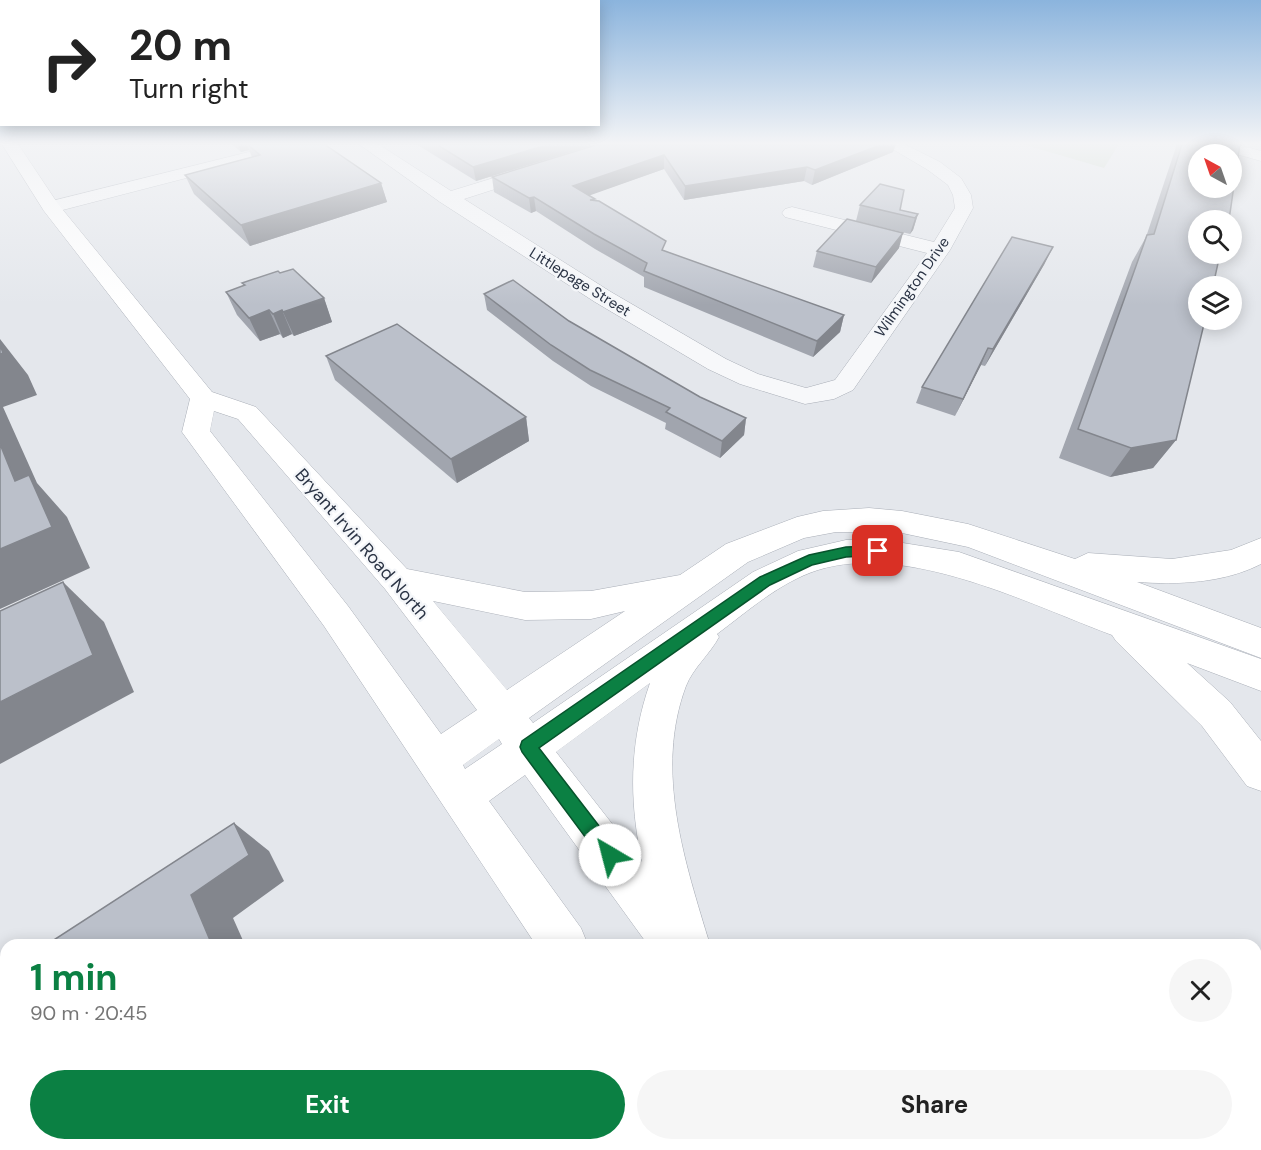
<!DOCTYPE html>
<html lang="en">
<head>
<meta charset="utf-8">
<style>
	:root { --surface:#fff; --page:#f6f6f6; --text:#222; --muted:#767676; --accent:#0b8043 }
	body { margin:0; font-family:"DM Sans",sans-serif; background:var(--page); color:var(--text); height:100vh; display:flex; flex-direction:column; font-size:22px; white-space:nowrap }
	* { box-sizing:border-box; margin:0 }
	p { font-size:20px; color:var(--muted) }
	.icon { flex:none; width:33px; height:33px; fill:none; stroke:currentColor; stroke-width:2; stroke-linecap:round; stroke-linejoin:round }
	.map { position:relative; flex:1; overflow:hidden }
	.side { position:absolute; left:0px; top:939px; width:1262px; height:212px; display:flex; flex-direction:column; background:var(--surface); border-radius:18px 18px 0 0; box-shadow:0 3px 15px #0003 }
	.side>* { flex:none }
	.top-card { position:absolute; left:0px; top:0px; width:600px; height:126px; box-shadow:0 3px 15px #0003; background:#fff; color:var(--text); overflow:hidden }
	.needle { width:39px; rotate:320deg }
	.tools { position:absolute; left:1188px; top:144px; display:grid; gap:12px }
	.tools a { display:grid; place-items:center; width:54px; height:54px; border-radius:50%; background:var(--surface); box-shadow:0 3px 15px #0003; font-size:30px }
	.pin { position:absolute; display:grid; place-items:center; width:51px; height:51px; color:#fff; margin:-26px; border-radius:12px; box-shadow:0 3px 9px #0006 }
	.me { position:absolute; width:66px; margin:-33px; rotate:323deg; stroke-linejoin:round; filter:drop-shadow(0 0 4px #0008) }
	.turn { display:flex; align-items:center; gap:21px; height:126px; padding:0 30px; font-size:27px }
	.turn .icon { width:78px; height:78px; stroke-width:2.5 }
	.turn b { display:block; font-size:42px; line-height:51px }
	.round { display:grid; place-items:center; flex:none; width:63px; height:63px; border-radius:32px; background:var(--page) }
	.head { display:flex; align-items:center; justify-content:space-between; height:102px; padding:0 30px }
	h1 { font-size:36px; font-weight:700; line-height:45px; color:var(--accent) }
	.cta { display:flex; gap:12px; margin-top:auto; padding:12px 30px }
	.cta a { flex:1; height:69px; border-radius:36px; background:var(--accent); color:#fff; font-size:24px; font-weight:700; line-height:69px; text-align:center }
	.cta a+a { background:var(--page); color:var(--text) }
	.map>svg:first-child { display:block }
	.green { fill:#c9d6c5 }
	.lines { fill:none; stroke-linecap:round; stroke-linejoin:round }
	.street-casing { stroke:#a9aeb7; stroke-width:1 }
	.secondary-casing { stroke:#a9aeb7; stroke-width:1 }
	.street { fill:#f7f8fa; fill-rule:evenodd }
	.secondary { fill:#fff; fill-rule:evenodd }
	.wall { fill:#a1a5ae }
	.shaded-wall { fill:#83868d }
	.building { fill:#bbc0ca; stroke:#83868d; stroke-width:1.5; fill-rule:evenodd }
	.route { fill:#0b8043; stroke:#07532c; stroke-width:1.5 }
	.labels { text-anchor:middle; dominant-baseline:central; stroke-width:4.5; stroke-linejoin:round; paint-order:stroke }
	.far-street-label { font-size:15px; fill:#2b3445; stroke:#f4f6f9 }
	.street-label { font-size:18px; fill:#2b3445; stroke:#f4f6f9 }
</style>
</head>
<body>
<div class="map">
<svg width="1261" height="1150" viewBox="0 0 1261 1150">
	<rect width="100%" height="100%" fill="#e4e7ec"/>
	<polygon class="green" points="1022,144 1119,144 1104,168"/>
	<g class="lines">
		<g class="street-casing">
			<g id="street">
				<polygon points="281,144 308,144 306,147 51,213 42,207 44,203"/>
				<polygon points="359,144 378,144 451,191 604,144 628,144 626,147 464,199 611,292 726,359 758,374 806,388 835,380 927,253 785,217 782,213 785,209 792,207 934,242 955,208 953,195 948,185 928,170 884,144 904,144 940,162 961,178 971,195 973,208 950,250 853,390 834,399 805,404 740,384 708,369 595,302 440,202"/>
			</g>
		</g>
		<g class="secondary-casing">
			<g id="secondary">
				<path d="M2,144H18L58,204L212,392L256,407L407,569L525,592L591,591L680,575L726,544L797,517L823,511L869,508L902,511L968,524L1075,559L1088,553L1172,559L1231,550L1261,538V564C1224,583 1178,585 1137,582L1261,628V658L968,547L902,533L836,532L804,538L748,562L529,718L533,723L753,572L798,551L846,540L878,539L959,552L1261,659V691L1187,663L1230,702L1261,741V791L1247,786L1202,726L1116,641L1112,635C1029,604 907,542 818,570C780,582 748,611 717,634L719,637C710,654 693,668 686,686C654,771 685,862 710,945H648L525,775L489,801L581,928L588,945H536L324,626L182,432L190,399L44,211ZM214,411L238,419L385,589L477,710L441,734L348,606L210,431ZM433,601L525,620L591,619L625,611L507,690ZM650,683C629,743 629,800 642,862L556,752ZM499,739L502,744L465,769L463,765Z"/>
				<polygon points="1209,144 1235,144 1261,151 1261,161 1211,147"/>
				<polygon points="675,1144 731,1144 734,1150 677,1150"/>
				<polygon points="798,1144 854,1144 857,1150 800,1150"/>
			</g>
		</g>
		<use href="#street" class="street"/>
		<use href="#secondary" class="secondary"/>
	</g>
	<g class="wall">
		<polygon points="232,144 324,144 381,183 387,202 250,246 194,194 185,175 252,157 249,150 241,152"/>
		<polygon points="416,144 597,144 476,181"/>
		<polygon points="599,144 896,144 893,152 812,185 804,181 684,200 664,169 589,195 665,251 844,315 840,332 813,357 644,287 644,277 595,249 536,211 531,213 494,192 492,177"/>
		<polygon points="1177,144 1240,144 1176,440 1153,468 1110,477 1059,458 1132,262 1146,237"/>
		<polygon points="860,205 900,210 918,214 913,230 910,234 856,221"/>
		<polygon points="899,248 871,283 813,267 817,251"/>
		<polygon points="1045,263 985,366 981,365 955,416 916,403 922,387"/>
		<polygon points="280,273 324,298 332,322 294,336 292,334 283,338 280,334 260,341 237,315 226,292 244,286 242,283"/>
		<polygon points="484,294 569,321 700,397 746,418 744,435 720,458 665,429 666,423 591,386 553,361 487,310"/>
		<polygon points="326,356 526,417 529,441 457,483 335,380"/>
	</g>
	<g class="shaded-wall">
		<polygon points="238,144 273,144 247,144 249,150 241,152"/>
		<polygon points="550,144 597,144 476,181 473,167"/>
		<polygon points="883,144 896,144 893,152 812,185 815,170"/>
		<polygon points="664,155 664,169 574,201 573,186"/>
		<polygon points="807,167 804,181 684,200 685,186"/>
		<polygon points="381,183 387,202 250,246 241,225"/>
		<polygon points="534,197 536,211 531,213 529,198"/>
		<polygon points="918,214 913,230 910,234 915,218"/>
		<polygon points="903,233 899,248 871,283 876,267"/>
		<polygon points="1053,247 1045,263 985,366 993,349"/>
		<polygon points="324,298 332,322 294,336 283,312"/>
		<polygon points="269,310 280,334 260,341 249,318"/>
		<polygon points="282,310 292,334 283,338 273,314"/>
		<polygon points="844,315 840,332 813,357 817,341"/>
		<polygon points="0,339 28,375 37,395 3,407 37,483 67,517 90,568 0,609 0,549 15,481 0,444"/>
		<polygon points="988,348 981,365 955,416 963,399"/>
		<polygon points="526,417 529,441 457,483 451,459"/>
		<polygon points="746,418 744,435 720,458 722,441"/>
		<polygon points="1176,440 1153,468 1110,477 1131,448"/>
		<polygon points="63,582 104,622 134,692 0,764 0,702"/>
		<polygon points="234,823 269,851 284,881 233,918 245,945 212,945 191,895"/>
		<polygon points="29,1144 95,1144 88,1150 21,1150"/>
		<polygon points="509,1144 519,1144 513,1150 503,1150"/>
	</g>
	<g class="building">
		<polygon points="247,144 324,144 381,183 241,225 185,175 260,155"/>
		<polygon points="436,144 550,144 473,167"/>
		<polygon points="599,144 883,144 815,170 807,167 685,186 664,155 573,186 595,199 590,200 599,201 666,241 662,250 844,315 817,341 644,271 647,263 594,234 534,197 529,198 492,177"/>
		<path d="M1182,144H1240L1230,213L1228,220H1198V254H1220L1213,286H1198V320H1205L1176,440L1131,448L1078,429L1147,235L1154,234ZM1198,154H1232V188H1198Z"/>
		<polygon points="880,184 904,190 900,210 918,214 915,218 860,205"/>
		<polygon points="847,219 903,233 876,267 817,251"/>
		<polygon points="1012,237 1053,247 993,349 988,348 963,399 922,387"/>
		<polygon points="293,269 324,298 283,312 282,310 273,314 269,310 249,318 226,292 245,285 242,283 278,271 280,273"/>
		<polygon points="513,280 569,321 700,397 746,418 722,441 666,412 670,408 590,370 551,345 484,294"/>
		<polygon points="397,324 526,417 451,459 326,356"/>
		<polygon points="0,345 3,353 0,354"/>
		<polygon points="0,444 15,481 29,475 52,527 0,549"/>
		<polygon points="63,582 93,655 0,702 0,611"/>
		<polygon points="234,823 249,855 191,895 212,945 46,945"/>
		<polygon points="6,971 6,1144 29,1144 21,1150 0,1150 0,975"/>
		<polygon points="277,1144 509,1144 503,1150 270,1150"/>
	</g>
	<linearGradient id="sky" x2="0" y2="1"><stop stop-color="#8bb4dd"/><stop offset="0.47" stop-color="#f3f4f6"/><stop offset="1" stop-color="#f3f4f6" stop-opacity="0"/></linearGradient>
	<rect width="1261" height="305" fill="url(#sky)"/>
	<polygon class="route" points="878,546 882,548 882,555 846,557 812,565 770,585 539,748 616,848 619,855 616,861 610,864 603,861 522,752 520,747 522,741 760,577 809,555 846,547"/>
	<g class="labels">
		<g class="far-street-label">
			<text transform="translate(580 282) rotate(32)">Littlepage Street</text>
			<text transform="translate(912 287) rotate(-55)">Wilmington Drive</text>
		</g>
		<g class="street-label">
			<text transform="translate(362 544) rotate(49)">Bryant Irvin Road North</text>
		</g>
	</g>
</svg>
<div class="tools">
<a><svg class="needle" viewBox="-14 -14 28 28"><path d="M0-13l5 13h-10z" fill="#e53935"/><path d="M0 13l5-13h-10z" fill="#767676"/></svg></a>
<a><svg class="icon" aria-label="search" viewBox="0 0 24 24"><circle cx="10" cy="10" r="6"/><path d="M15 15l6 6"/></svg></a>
<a><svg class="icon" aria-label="layers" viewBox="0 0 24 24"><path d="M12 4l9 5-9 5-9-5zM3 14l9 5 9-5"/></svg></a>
</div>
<div class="pin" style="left:878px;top:551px;background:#d93025"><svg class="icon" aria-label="arrive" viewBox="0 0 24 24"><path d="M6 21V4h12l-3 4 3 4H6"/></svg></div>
<svg class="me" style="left:610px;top:855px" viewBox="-20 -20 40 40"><circle r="19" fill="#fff"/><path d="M0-13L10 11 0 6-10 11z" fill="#0b8043"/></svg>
<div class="top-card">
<div class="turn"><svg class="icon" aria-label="right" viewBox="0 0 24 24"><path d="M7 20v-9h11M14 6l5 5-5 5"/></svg><div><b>20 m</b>Turn right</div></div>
</div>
<section class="side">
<div class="head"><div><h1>1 min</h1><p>90 m · 20:45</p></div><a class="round"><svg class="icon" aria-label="close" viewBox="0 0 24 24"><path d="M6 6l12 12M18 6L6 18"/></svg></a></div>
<div class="cta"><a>Exit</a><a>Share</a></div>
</section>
</div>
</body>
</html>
